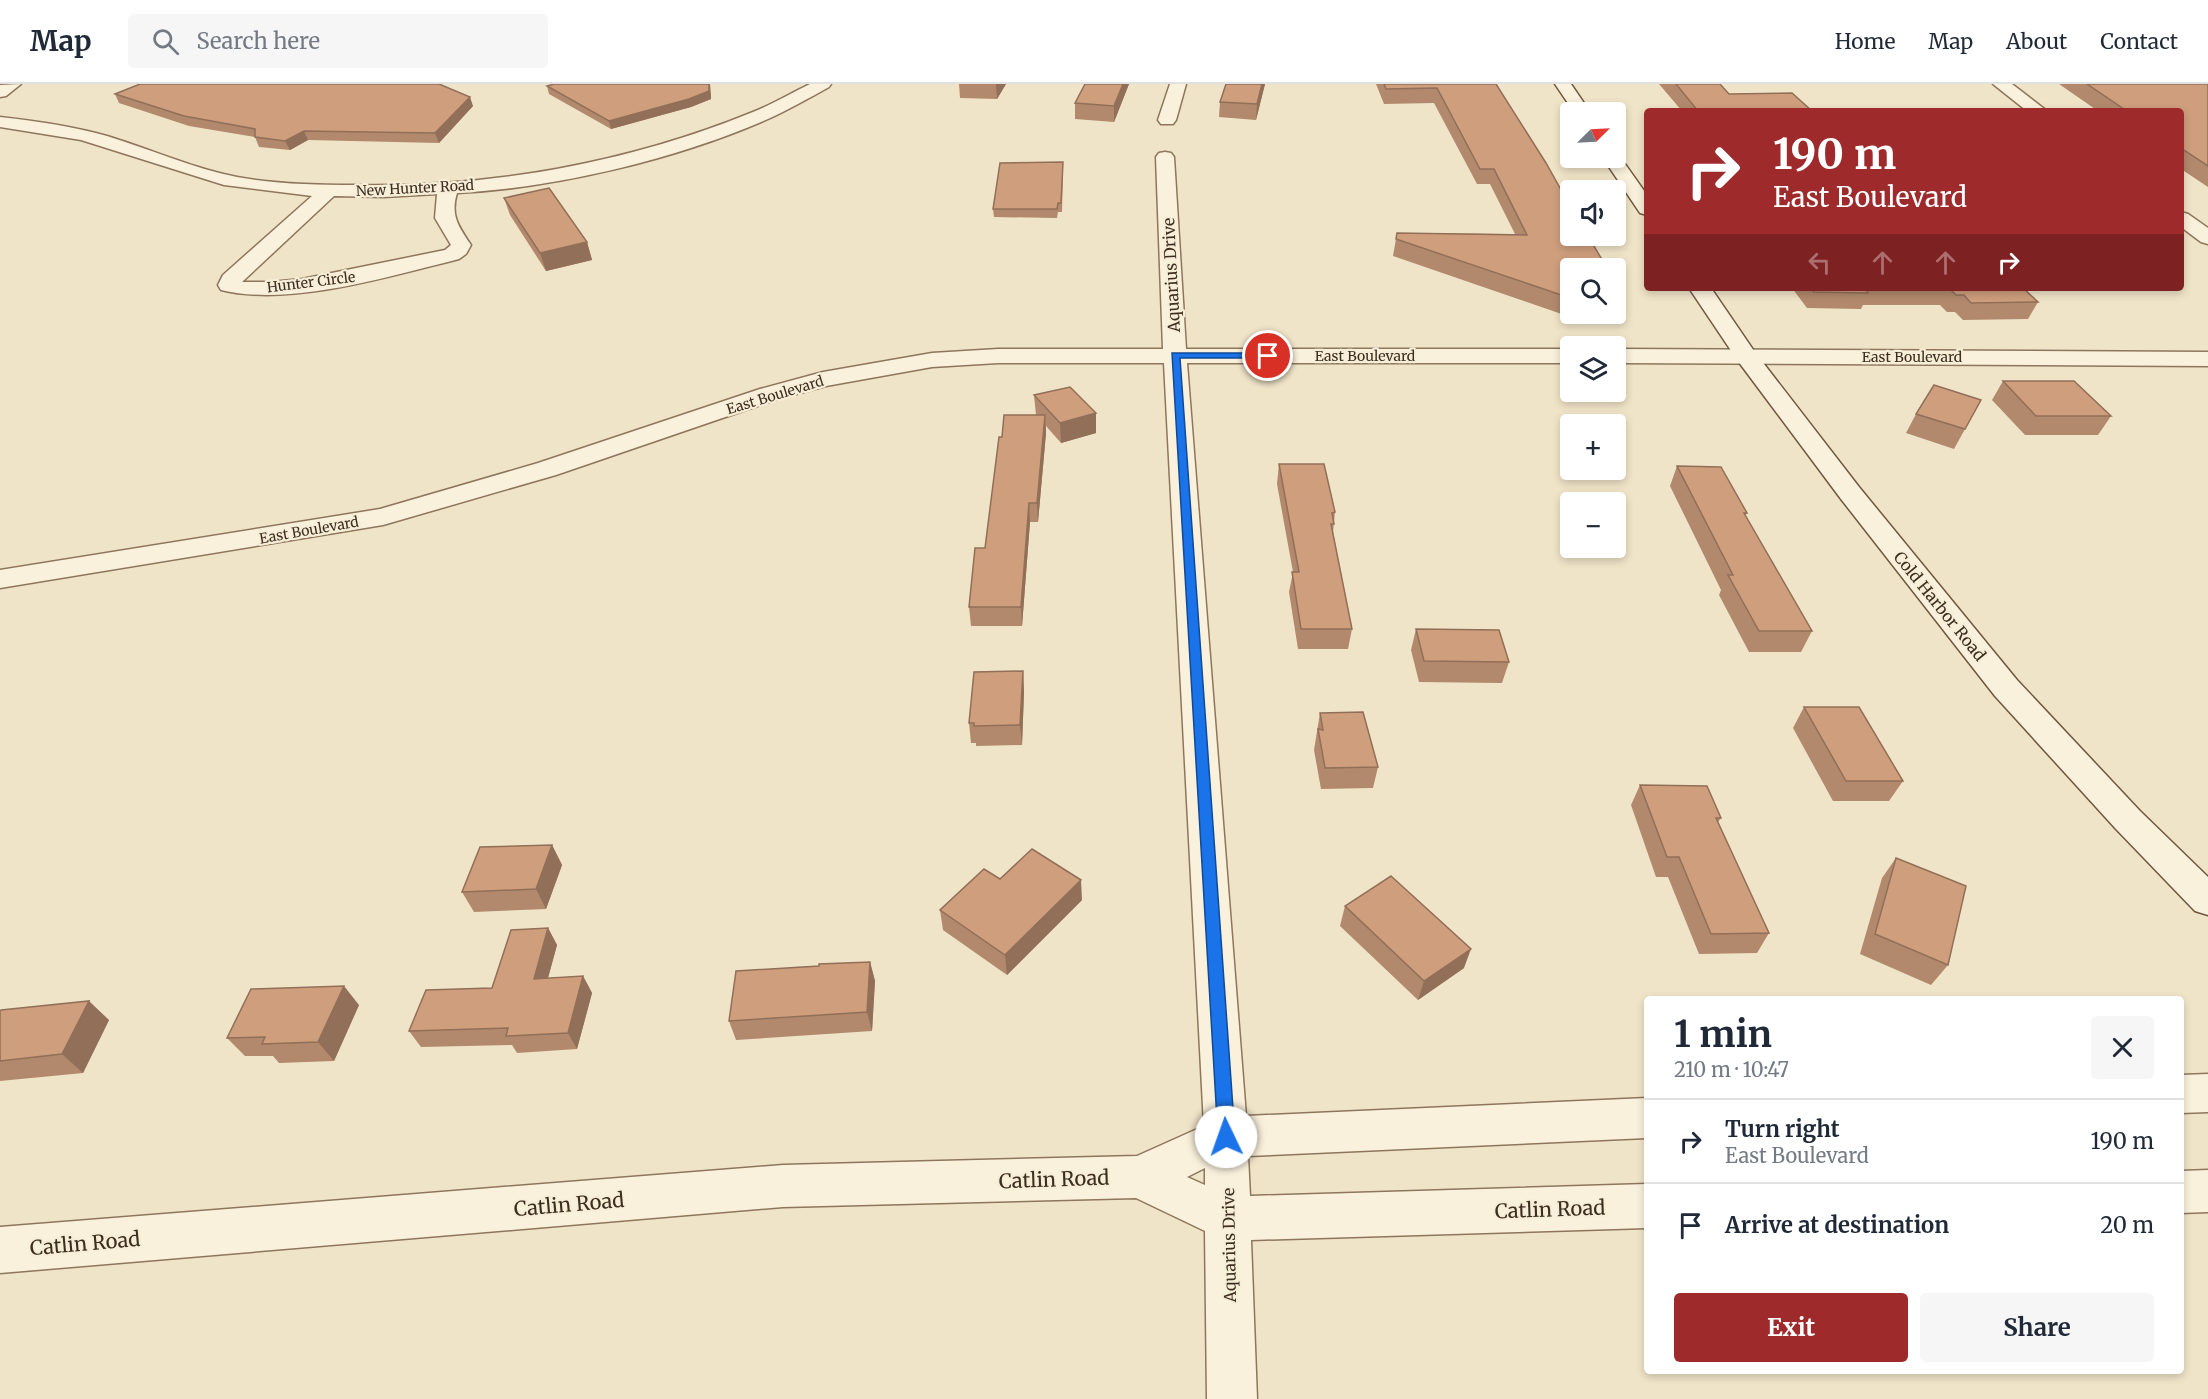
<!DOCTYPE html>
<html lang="en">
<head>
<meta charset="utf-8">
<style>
	:root { --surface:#fff; --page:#f6f6f7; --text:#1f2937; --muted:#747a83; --line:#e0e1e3; --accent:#9e2a2b }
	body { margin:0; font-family:Merriweather,serif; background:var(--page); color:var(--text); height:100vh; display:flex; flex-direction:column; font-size:22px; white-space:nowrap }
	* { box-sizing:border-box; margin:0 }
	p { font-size:20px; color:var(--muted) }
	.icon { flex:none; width:33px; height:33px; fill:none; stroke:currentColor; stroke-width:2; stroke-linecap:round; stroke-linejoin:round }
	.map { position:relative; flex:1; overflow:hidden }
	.side { position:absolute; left:1644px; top:912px; width:540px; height:378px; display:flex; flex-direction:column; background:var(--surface); border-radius:6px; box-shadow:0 3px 9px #0003 }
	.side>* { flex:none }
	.guide { position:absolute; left:1644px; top:24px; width:540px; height:183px; border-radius:6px; box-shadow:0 3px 9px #0003; background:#9e2a2b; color:#fff; overflow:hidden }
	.needle { width:39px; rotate:66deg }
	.fabs { position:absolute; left:1560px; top:18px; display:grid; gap:12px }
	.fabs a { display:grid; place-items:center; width:66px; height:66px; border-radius:6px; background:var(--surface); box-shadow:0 3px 9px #0003; font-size:30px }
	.pin { position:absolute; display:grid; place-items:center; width:51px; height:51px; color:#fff; margin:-26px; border:3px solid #fff; border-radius:50%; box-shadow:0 2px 6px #0007 }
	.me { position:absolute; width:66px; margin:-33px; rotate:357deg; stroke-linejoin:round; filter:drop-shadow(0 0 4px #0008) }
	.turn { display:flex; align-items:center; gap:21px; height:126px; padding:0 30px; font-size:27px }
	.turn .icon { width:78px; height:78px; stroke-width:2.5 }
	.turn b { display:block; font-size:42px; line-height:51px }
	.lanes { display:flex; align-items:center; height:57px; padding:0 30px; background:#0003; justify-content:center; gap:30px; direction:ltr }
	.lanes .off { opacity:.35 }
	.round { display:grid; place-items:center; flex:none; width:63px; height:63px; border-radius:6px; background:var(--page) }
	.summary { display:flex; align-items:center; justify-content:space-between; height:102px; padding:0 30px }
	h1 { font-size:36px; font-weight:700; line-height:45px }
	.button { display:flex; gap:12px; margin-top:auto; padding:12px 30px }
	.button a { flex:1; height:69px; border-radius:6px; background:var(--accent); color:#fff; font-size:24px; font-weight:700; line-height:69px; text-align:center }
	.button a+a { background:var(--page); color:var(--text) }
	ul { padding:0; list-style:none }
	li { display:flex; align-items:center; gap:18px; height:84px; padding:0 30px; border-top:2px solid var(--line) }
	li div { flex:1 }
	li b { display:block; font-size:22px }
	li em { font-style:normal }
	header { display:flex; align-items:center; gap:36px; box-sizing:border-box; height:84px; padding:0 30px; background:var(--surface); border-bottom:2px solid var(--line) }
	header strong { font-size:28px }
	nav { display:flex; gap:33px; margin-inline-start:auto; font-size:21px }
	.search { width:420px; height:54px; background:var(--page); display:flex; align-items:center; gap:15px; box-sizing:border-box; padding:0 21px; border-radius:6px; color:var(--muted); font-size:22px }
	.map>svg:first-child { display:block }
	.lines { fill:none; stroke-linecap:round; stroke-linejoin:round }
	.street-casing { stroke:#8d765c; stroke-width:3 }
	.secondary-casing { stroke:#6f573f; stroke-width:3 }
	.street { fill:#faf1dc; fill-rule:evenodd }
	.secondary { fill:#faf1dc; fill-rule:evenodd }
	.wall { fill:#b2896c }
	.shaded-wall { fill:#916f58 }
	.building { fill:#cf9f7d; stroke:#916f58; stroke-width:1.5 }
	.route { fill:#1a73e8; stroke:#114b97; stroke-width:1.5 }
	.labels { text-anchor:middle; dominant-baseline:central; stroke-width:4.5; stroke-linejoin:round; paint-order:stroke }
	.far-street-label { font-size:14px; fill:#3d2e20; stroke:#f7eed8 }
	.street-label { font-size:16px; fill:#3d2e20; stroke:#f7eed8 }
	.near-street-label { font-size:20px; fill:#3d2e20; stroke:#f7eed8 }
</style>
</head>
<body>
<header>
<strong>Map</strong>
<div class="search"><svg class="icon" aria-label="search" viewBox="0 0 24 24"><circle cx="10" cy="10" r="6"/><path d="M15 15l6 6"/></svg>Search here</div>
<nav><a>Home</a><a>Map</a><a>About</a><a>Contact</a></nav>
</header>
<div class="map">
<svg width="2208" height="1315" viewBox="0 0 2208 1315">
	<rect width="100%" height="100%" fill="#f0e4c8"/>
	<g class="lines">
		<g class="street-casing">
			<g id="street">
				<polygon points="21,0 6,12 0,13 0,1"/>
				<path d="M810,0H831L829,3C809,14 788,26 768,35C677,75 556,104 457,109C450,132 459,143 471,161L466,170L459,175C391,192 290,223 221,206L218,201L223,191L312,112L224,101L81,56L0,43V33C36,37 72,42 107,52C150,65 192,84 237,93C275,100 315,101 354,101C490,104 628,79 753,28C773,20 791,9 810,0ZM437,110L435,134L451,161L445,166L302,195L271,198H242L334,112L384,113Z"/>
				<polygon points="1170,0 1186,0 1176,36 1173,40 1161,40 1158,36"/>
				<polygon points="1993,0 2012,0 2047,27 2027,27"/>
				<path d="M1165,68L1171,69L1174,73L1186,265H1570V279H1187L1246,1032L1647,1014V1054L1248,1072L1250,1112L1647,1100V1144L1251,1156L1257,1315H1207L1205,1147L1136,1114L783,1123L0,1189V1143L783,1081L1137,1072L1204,1042L1164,279H998L932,283L826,302L778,315L556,391L383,441L0,504V486L380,425L538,379L760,305L823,288L932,269L998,265H1163L1156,73L1159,69ZM1205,1084V1101L1187,1093Z"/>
				<polygon points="2181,128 2188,130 2208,144 2208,160 2201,158 2181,143"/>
				<polygon points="1616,265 2208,268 2208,282 1616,279"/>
				<polygon points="2208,990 2208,1028 2181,1029 2181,991"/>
				<polygon points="2208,1086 2208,1128 2181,1129 2181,1087"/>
			</g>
		</g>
		<g class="secondary-casing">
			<g id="secondary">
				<polygon points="1555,0 1571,0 1590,28 1574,28"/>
				<polygon points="1616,69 1618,70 1647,111 1647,131 1640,129 1603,74 1616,74"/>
				<polygon points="1689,204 1711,204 1754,267 1859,403 2017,596 2140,727 2208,793 2208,831 2195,827 2116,745 1995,612 1841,415 1738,277"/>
			</g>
		</g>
		<use href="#street" class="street"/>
		<use href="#secondary" class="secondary"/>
	</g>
	<g class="wall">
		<polygon points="554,0 710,0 711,15 691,23 611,45 549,10 547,2"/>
		<polygon points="959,0 1006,0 997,15 960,14"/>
		<polygon points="1085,0 1129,0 1114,38 1075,35 1075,19"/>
		<polygon points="1265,0 1256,36 1219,33 1220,18"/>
		<polygon points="1376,0 1496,0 1570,184 1570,230 1583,230 1576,235 1393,172 1397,149 1515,150 1490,100 1477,100 1434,19 1384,20"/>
		<polygon points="1659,0 1720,0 1729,10 1812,27 1682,27"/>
		<polygon points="2059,0 2208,0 2208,103 2181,85 2181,27 2098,27"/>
		<polygon points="115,10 473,22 439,59 308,56 290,66 259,63 255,53 189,42 119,19"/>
		<polygon points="1063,86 1062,128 1058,128 1057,134 994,133 993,125"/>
		<polygon points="504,114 587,158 592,176 546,187 510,131"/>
		<polygon points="1792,204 2023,204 2038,218 2028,235 1963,236 1955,228 1947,228 1940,221 1863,221 1861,225 1807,224"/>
		<polygon points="2003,297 2111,332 2098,351 2025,351 1992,316"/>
		<polygon points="1034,311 1096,349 1061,359 1046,342 1046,349 1038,438 1030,438 1022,542 971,542 969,523 985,464 1002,353 1036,331"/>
		<polygon points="1981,316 1954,365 1906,349 1916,330"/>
		<polygon points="1279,380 1335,428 1333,448 1352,545 1348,565 1298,565 1289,508 1293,488 1277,400"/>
		<polygon points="1677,382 1747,429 1745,432 1812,547 1801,568 1749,568 1719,511 1721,506 1670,402"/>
		<polygon points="1416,545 1509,578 1502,599 1419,598 1411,566"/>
		<polygon points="1023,587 1024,608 1022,661 976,662 976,659 971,659 969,639"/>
		<polygon points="1804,623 1903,697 1889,717 1833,717 1793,644"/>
		<polygon points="1320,629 1378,683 1373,704 1321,705 1314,666"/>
		<polygon points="1640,701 1721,734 1718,738 1769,849 1757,869 1699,870 1668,793 1656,793 1631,721"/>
		<polygon points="552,761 562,781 546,825 474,828 462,808"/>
		<polygon points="1896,774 1948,881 1931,901 1860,870 1882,794"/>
		<polygon points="1000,795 1082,816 1007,891 943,846 940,826"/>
		<polygon points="1345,822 1464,884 1418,916 1340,842"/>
		<polygon points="548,844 557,861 548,894 583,892 592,909 577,965 517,969 512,961 421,963 409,947 492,904"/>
		<polygon points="870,878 875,897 872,947 736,956 729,937 819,882"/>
		<polygon points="359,921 334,977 279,979 273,972 245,972 227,954"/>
		<polygon points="0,927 109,936 83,989 0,997"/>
	</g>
	<g class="shaded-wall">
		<polygon points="710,0 711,15 691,23 611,45 609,37"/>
		<polygon points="996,0 1006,0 997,15"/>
		<polygon points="1123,0 1129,0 1114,38 1114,22"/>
		<polygon points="1262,0 1265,0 1256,36 1257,20"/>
		<polygon points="470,13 473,22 439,59 435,49"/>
		<polygon points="304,47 308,56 290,66 285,57"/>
		<polygon points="587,158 592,176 546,187 540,169"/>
		<polygon points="1577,230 1583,230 1576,235"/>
		<polygon points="1096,329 1096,349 1061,359 1060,339"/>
		<polygon points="1045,331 1046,349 1038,438 1037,419"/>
		<polygon points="1029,419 1030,438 1022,542 1021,523"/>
		<polygon points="1023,587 1024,608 1022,661 1020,641"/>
		<polygon points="552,761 562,781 546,825 536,805"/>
		<polygon points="1081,796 1082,816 1007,891 1005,871"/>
		<polygon points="548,844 557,861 543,912 534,895"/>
		<polygon points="1471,865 1464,884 1418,916 1424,897"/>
		<polygon points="870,878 875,897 872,947 867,928"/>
		<polygon points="583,892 592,909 577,965 568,949"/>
		<polygon points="344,902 359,921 334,977 318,958"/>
		<polygon points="89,917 109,936 83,989 62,970"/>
	</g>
	<g class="building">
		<polygon points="140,0 439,0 470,13 435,49 304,47 285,57 255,53 255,45 184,32 115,10"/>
		<polygon points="554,0 709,0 709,7 689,15 609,37 547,2"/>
		<polygon points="1085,0 1123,0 1114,22 1075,19"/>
		<polygon points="1226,0 1262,0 1257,20 1220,18"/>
		<polygon points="1384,0 1496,0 1546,79 1570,122 1570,152 1588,152 1607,184 1570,184 1570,214 1396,155 1397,149 1527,151 1494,85 1480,85 1437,4 1386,5"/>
		<polygon points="1676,0 1720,0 1729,10 1792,9 1812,27 1698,27"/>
		<polygon points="2087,0 2208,0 2208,82 2181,64 2181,27 2127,27"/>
		<polygon points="1063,78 1061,119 1058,119 1057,125 993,125 1000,79"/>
		<polygon points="549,104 587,158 540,169 504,114"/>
		<polygon points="1811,204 1932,204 1865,204 1868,209 1814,208"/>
		<polygon points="1949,204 2023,204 2038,218 1971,219 1964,211 1956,211"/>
		<polygon points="2003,297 2074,297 2111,332 2036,332"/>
		<polygon points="1934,301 1981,316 1965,345 1916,330"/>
		<polygon points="1070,303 1096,329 1060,339 1034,311"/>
		<polygon points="1004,331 1045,331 1037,419 1029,419 1021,523 969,523 975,464 985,464 999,353 1002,353"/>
		<polygon points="1279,380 1324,380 1335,428 1332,429 1334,440 1331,440 1352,545 1301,545 1292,488 1299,488"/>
		<polygon points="1677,382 1721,383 1747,429 1744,429 1812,547 1759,547 1728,491 1733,491"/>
		<polygon points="1416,545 1499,546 1509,578 1424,577"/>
		<polygon points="1023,587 1020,641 974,642 974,639 969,639 974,588"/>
		<polygon points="1804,623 1859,623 1903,697 1846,697"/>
		<polygon points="1363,628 1378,683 1325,684 1318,645 1323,646 1320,629"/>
		<polygon points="1640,701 1707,702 1721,734 1716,734 1769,849 1711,850 1679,773 1667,773"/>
		<polygon points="552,761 536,805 462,808 480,763"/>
		<polygon points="1032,765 1081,796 1005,871 940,826 984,785 1000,795"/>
		<polygon points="1896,774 1966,802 1948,881 1875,850"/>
		<polygon points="1391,792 1471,865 1424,897 1345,822"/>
		<polygon points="548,844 534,895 583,892 568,949 506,952 508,944 409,947 426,906 492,904 511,846"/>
		<polygon points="870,878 867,928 729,937 736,887 819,882 819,880"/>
		<polygon points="344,902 318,958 262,960 265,953 227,954 251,905"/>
		<polygon points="89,917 62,970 0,977 0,927 1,926"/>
	</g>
	<polygon class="route" points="1172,269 1268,269 1273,272 1268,274 1180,274 1235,1053 1233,1059 1226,1061 1220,1059 1218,1053"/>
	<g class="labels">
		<g class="far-street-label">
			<text transform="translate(415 104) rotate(-3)">New Hunter Road</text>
			<text transform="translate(311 198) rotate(-7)">Hunter Circle</text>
			<text x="1365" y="272">East Boulevard</text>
			<text x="1912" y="273">East Boulevard</text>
			<text transform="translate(775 311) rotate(-17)">East Boulevard</text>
			<text transform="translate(309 446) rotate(-10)">East Boulevard</text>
		</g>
		<g class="street-label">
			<text transform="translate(1171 191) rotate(-93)">Aquarius Drive</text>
			<text transform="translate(1940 522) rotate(51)">Cold Harbor Road</text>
			<text transform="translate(1229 1161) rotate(-91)">Aquarius Drive</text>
		</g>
		<g class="near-street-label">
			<text transform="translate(1054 1095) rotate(-2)">Catlin Road</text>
			<text transform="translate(569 1120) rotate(-5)">Catlin Road</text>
			<text transform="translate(1550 1125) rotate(-2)">Catlin Road</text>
			<text transform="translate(85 1159) rotate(-5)">Catlin Road</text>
		</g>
	</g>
</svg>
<div class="fabs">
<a><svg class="needle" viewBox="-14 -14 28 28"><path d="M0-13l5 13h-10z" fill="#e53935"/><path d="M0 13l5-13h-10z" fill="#747a83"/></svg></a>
<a><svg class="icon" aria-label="sound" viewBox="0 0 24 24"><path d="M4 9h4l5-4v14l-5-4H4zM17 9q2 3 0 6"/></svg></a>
<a><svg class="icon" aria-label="search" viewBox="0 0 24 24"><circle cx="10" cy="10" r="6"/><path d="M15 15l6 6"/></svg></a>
<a><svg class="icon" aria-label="layers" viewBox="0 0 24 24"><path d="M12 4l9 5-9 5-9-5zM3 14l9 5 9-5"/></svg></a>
<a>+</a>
<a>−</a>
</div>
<div class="pin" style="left:1268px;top:272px;background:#d93025"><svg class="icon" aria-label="arrive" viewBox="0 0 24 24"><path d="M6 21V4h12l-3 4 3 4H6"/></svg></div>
<svg class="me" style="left:1226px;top:1053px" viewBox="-20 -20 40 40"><circle r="19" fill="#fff"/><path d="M0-13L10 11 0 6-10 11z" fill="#1a73e8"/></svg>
<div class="guide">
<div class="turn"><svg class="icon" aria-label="right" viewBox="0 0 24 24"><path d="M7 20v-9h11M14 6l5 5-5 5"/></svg><div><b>190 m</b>East Boulevard</div></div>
<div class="lanes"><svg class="icon off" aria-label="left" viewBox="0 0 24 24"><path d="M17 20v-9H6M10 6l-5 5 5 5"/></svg><svg class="icon off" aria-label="ahead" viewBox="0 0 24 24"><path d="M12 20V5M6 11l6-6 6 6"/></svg><svg class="icon off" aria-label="ahead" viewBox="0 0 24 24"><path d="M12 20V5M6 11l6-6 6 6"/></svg><svg class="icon" aria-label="right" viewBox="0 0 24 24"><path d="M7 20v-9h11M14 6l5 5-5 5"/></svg></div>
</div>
<section class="side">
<div class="summary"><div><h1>1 min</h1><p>210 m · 10:47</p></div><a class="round"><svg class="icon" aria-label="close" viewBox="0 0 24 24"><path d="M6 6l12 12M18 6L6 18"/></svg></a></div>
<ul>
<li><svg class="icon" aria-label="right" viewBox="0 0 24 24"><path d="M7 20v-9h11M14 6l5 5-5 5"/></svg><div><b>Turn right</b><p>East Boulevard</p></div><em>190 m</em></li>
<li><svg class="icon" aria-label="arrive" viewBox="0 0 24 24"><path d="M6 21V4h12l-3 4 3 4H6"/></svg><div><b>Arrive at destination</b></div><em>20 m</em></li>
</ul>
<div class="button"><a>Exit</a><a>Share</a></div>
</section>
</div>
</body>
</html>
